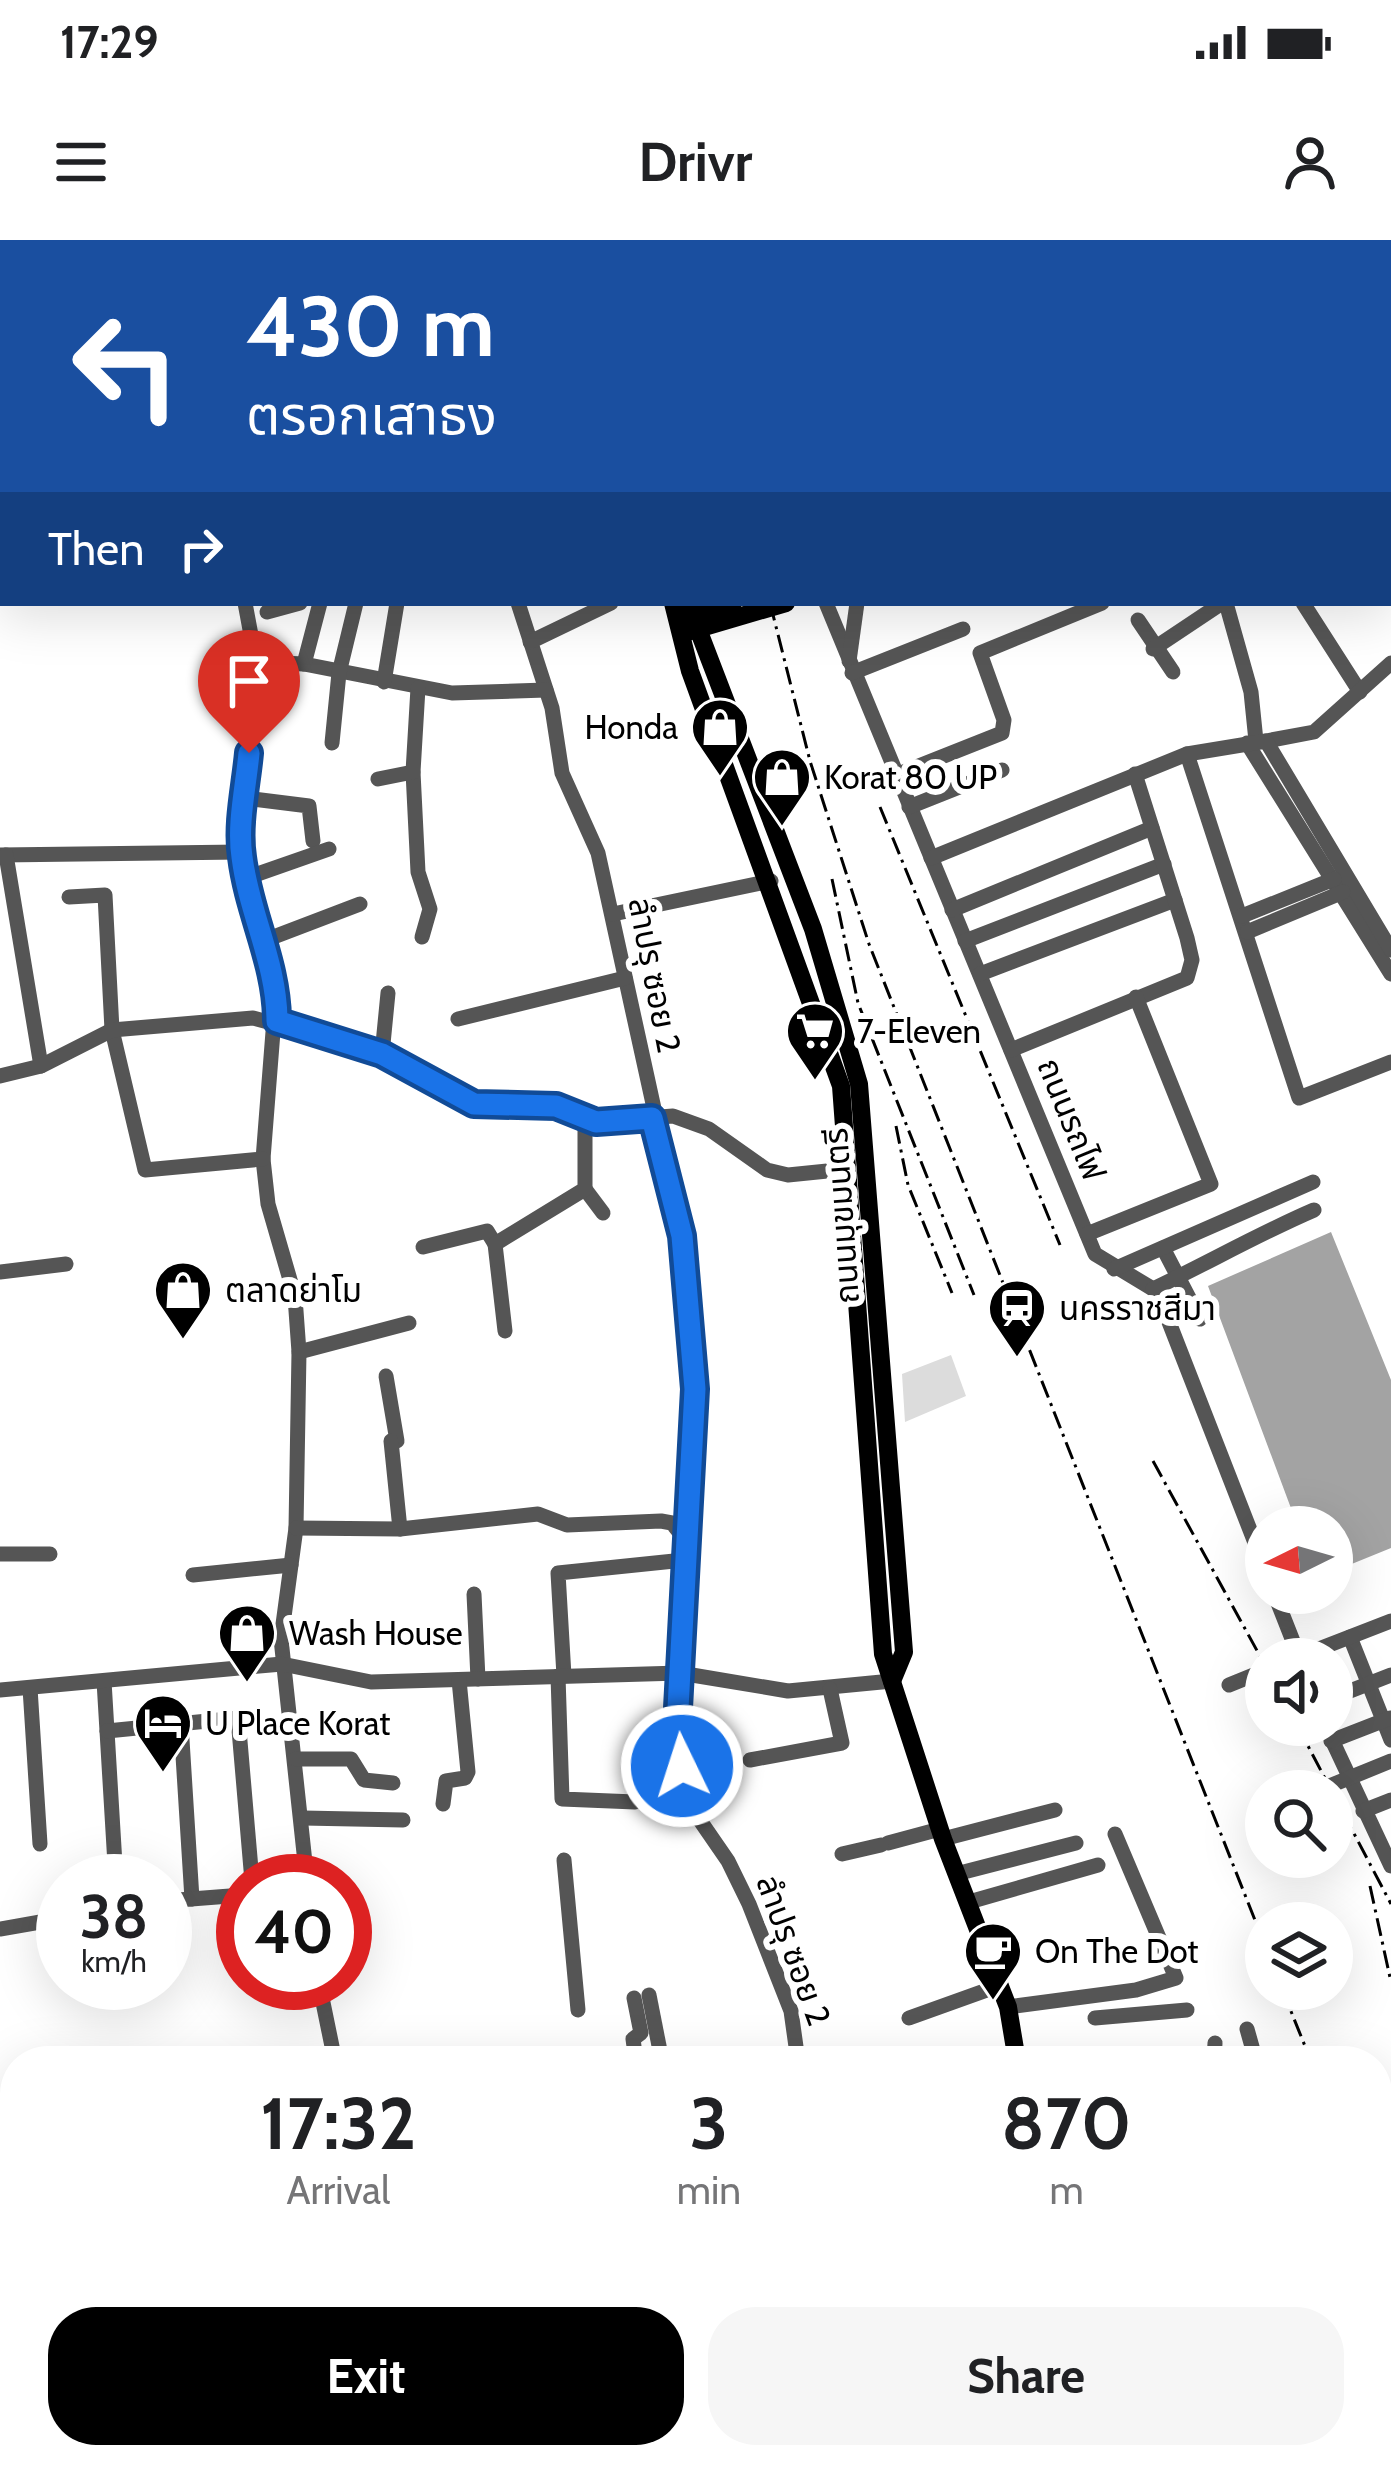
<!DOCTYPE html>
<html lang="en">
<head>
<meta charset="utf-8">
<style>
	:root { --surface:#fff; --page:#f6f6f6; --text:#202124; --muted:#757577; --accent:#000 }
	body { margin:0; font-family:Cabin,"Noto Sans Thai",sans-serif; background:var(--page); color:var(--text); height:100vh; display:flex; flex-direction:column; font-size:45px; white-space:nowrap }
	* { box-sizing:border-box; margin:0 }
	p { font-size:39px; color:var(--muted) }
	.icon { flex:none; width:66px; height:66px; fill:none; stroke:currentColor; stroke-width:2; stroke-linecap:round; stroke-linejoin:round }
	.map { position:relative; flex:1; overflow:hidden }
	.sheet { position:absolute; left:0px; top:1806px; width:1392px; height:423px; display:flex; flex-direction:column; background:var(--surface); border-radius:48px 48px 0 0; box-shadow:0 12px 48px #0002 }
	.sheet>* { flex:none }
	.guide { position:absolute; left:0px; top:0px; width:1392px; height:366px; box-shadow:0 12px 48px #0002; background:#1a4fa0; color:#fff; overflow:hidden }
	.needle { width:78px; rotate:265deg }
	.fabs { position:absolute; left:1245px; top:1266px; display:grid; gap:24px }
	.fabs a { display:grid; place-items:center; width:108px; height:108px; border-radius:50%; background:var(--surface); box-shadow:0 12px 48px #0002; font-size:60px }
	.speed { position:absolute; left:36px; top:1614px; display:flex; gap:24px; font-size:60px; font-weight:700; text-align:center }
	.speed>* { display:grid; place-content:center; width:156px; height:156px; border-radius:50%; background:var(--surface); box-shadow:0 12px 48px #0002; line-height:1 }
	.speed small { font-size:30px; font-weight:400 }
	.speed .limit { border:18px solid #d22; background:#fff; color:#111 }
	.pin { position:absolute; display:grid; place-items:center; width:102px; height:102px; color:#fff; margin:-123px -51px; border-radius:50% 50% 50% 0; rotate:-45deg; box-shadow:0 0 12px #0007 }
	.pin .icon { rotate:45deg }
	.me { position:absolute; width:132px; margin:-66px; rotate:356deg; stroke-linejoin:round; filter:drop-shadow(0 0 9px #0008) }
	.turn { display:flex; align-items:center; gap:42px; height:252px; padding:0 48px; font-size:54px }
	.turn .icon { width:156px; height:156px; stroke-width:2.5 }
	.turn b { display:block; font-size:84px; line-height:102px }
	.then { display:flex; align-items:center; height:114px; padding:0 48px; background:#0003; gap:24px; font-size:45px }
	.eta { display:flex; justify-content:space-evenly; align-items:center; height:204px; text-align:center }
	.eta b { font-size:72px; font-weight:700; line-height:84px }
	.cta { display:flex; gap:24px; margin-top:auto; padding:24px 48px }
	.cta a { flex:1; height:138px; border-radius:48px; background:var(--accent); color:#fff; font-size:48px; font-weight:700; line-height:138px; text-align:center }
	.cta a+a { background:var(--page); color:var(--text) }
	.status { display:flex; justify-content:space-between; align-items:center; height:84px; padding:0 60px; background:var(--surface); direction:ltr }
	.status svg { height:33px; fill:currentColor }
	header { display:flex; justify-content:space-between; align-items:center; height:156px; padding:0 48px; background:var(--surface); font-size:54px; font-weight:700 }
	.map>svg:first-child { display:block }
	.green { fill:#dcdcdc }
	.water { fill:#a3a3a3 }
	.lines { fill:none; stroke-linecap:round; stroke-linejoin:round }
	.minor { stroke:#555; stroke-width:15 }
	.major { stroke:#000; stroke-width:18 }
	.rail { stroke:#000; stroke-width:3; stroke-dasharray:18 6 3 6; stroke-linecap:butt }
	.route-casing { stroke:#114b97; stroke-width:30 }
	.route { stroke:#1a73e8; stroke-width:21 }
	.labels { text-anchor:middle; dominant-baseline:central; stroke-width:12; stroke-linejoin:round; paint-order:stroke }
	.poi-label { font-size:33px; fill:#000; stroke:#fff; text-anchor:start }
	.street-label { font-size:33px; fill:#000; stroke:#fff }
</style>
</head>
<body>
<div class="status"><b>17:29</b><svg viewBox="0 0 49 12"><path d="M0 12V9h3v3zM5 12V6h3v6zM10 12V3h3v9zM15 12V0h3v12zM26 1h20v11H26zM47 4h2v5h-2z"/></svg></div>
<header><svg class="icon" aria-label="menu" viewBox="0 0 24 24"><path d="M4 6h16M4 12h16M4 18h16"/></svg>Drivr<svg class="icon" aria-label="person" viewBox="0 0 24 24"><circle cx="12" cy="8" r="4"/><path d="M4 21q1-7 8-7t8 7"/></svg></header>
<div class="map">
<svg width="1391" height="2228" viewBox="0 0 1391 2228">
	<rect width="100%" height="100%" fill="#fff"/>
	<g class="green">
		<polygon points="951,1115 966,1156 905,1182 902,1134"/>
		<polygon points="1377,2160 1391,2192 1391,2228 1059,2228 1054,2214 1377,2214"/>
	</g>
	<g class="water">
		<polygon points="1331,992 1391,1140 1391,1308 1332,1332 1332,1287 1298,1287 1208,1046"/>
		<polygon points="1088,2214 1129,2214 1132,2226 1090,2228"/>
		<polygon points="1286,2214 1375,2214 1379,2228 1291,2228"/>
	</g>
	<g class="lines">
		<g class="minor">
			<polyline points="1221,0 1223,3"/>
			<polyline points="229,3 230,0"/>
			<polyline points="826,3 827,0"/>
			<polyline points="1389,245 1391,244"/>
			<polyline points="0,339 3,339"/>
			<polyline points="245,363 256,422 241,612 277,741 263,919 268,964 295,1057 299,1112 296,1288 281,1399 307,1641"/>
			<polyline points="518,363 552,468 562,533 598,613 682,996 695,1149 677,1488 688,1563 728,1621 749,1664 791,1771 798,1821"/>
			<polyline points="826,363 1095,1014 1153,1049 1160,1059 1266,1331"/>
			<polyline points="1226,363 1251,452 1256,501"/>
			<polyline points="1303,363 1360,452"/>
			<polyline points="267,372 300,363"/>
			<polyline points="1138,380 1173,432"/>
			<polyline points="530,402 611,363"/>
			<polyline points="1153,409 1222,363"/>
			<polyline points="849,421 857,363"/>
			<polyline points="256,422 304,424 452,453 546,450"/>
			<polyline points="304,424 320,363"/>
			<polyline points="852,433 963,389"/>
			<polyline points="384,442 397,363"/>
			<polyline points="1266,501 1314,492 1391,423"/>
			<polyline points="332,503 339,433 356,363"/>
			<polyline points="1247,503 1391,734"/>
			<polyline points="1187,514 1299,858 1391,822"/>
			<polyline points="413,532 418,632 430,669 422,697"/>
			<polyline points="896,535 1002,493 1004,480 980,413 1102,363"/>
			<polyline points="378,539 413,532 418,448"/>
			<polyline points="245,558 309,566 313,601"/>
			<polyline points="909,567 1002,530"/>
			<polyline points="0,615 241,612"/>
			<polyline points="6,615 41,826"/>
			<polyline points="931,618 1187,514 1266,501 1391,710"/>
			<polyline points="246,638 329,609"/>
			<polyline points="69,657 105,655 112,790 145,930 263,919"/>
			<polyline points="952,670 1152,588"/>
			<polyline points="613,674 771,641"/>
			<polyline points="1242,676 1334,639"/>
			<polyline points="1247,692 1343,652"/>
			<polyline points="263,701 360,664"/>
			<polyline points="965,701 1164,624"/>
			<polyline points="980,734 1175,660"/>
			<polyline points="458,779 625,738"/>
			<polyline points="1011,810 1187,738 1192,720 1187,698 1135,534"/>
			<polyline points="382,814 388,753"/>
			<polyline points="0,836 41,826 112,790 253,778 372,810 474,864 556,866 596,882 673,876 709,889 767,930 788,935 847,929"/>
			<polyline points="585,949 603,973"/>
			<polyline points="1087,994 1211,944 1136,757"/>
			<polyline points="423,1007 487,991 495,1004"/>
			<polyline points="1163,1008 1200,1079"/>
			<polyline points="1114,1029 1313,942"/>
			<polyline points="0,1032 66,1024"/>
			<path d="M1153,1049C1208,1023 1258,994 1314,970"/>
			<polyline points="505,1091 495,1004 585,949 585,879"/>
			<polyline points="299,1112 409,1083"/>
			<polyline points="386,1136 397,1201"/>
			<polyline points="391,1201 400,1289"/>
			<polyline points="296,1288 400,1289 538,1274 567,1285 661,1281 672,1283 688,1303"/>
			<polyline points="0,1314 50,1314"/>
			<polyline points="193,1335 291,1325"/>
			<polyline points="1274,1353 1300,1419"/>
			<polyline points="474,1354 478,1439"/>
			<polyline points="1350,1397 1391,1500"/>
			<polyline points="1293,1419 1391,1381"/>
			<polyline points="558,1436 562,1559 635,1562"/>
			<polyline points="564,1436 558,1333 684,1320"/>
			<polyline points="104,1441 116,1641"/>
			<polyline points="1229,1445 1266,1430"/>
			<polyline points="30,1448 40,1604"/>
			<polyline points="0,1450 282,1424 371,1442 680,1433 788,1451 892,1441"/>
			<polyline points="1332,1458 1391,1435"/>
			<polyline points="181,1484 192,1659"/>
			<polyline points="1325,1485 1391,1626"/>
			<polyline points="107,1491 238,1478 252,1641"/>
			<polyline points="1331,1501 1390,1478"/>
			<polyline points="296,1519 351,1519 364,1540 393,1543"/>
			<polyline points="750,1520 842,1503 830,1449"/>
			<polyline points="1317,1551 1391,1521"/>
			<polyline points="443,1564 446,1541 465,1538 468,1532 459,1440"/>
			<polyline points="1363,1571 1391,1560"/>
			<polyline points="303,1578 403,1580"/>
			<polyline points="943,1599 1055,1570"/>
			<polyline points="888,1603 940,1589"/>
			<polyline points="842,1614 881,1605"/>
			<polyline points="564,1620 578,1770"/>
			<polyline points="956,1634 1076,1603"/>
			<polyline points="165,1661 243,1655"/>
			<polyline points="969,1662 1098,1625"/>
			<polyline points="0,1689 63,1678"/>
			<polyline points="319,1743 335,1821"/>
			<polyline points="649,1755 662,1821"/>
			<polyline points="634,1758 641,1793 633,1799 636,1821"/>
			<polyline points="1008,1767 1136,1750 1176,1738 1115,1594"/>
			<polyline points="909,1778 1001,1745"/>
			<polyline points="1095,1778 1187,1770"/>
			<polyline points="1247,1789 1256,1821"/>
			<polyline points="1214,1821 1215,1803"/>
			<polyline points="443,2214 444,2228"/>
			<polyline points="797,2214 800,2228"/>
			<polyline points="648,2220 669,2214"/>
			<polyline points="233,2228 310,2214"/>
			<polyline points="973,2228 1035,2216"/>
		</g>
		<g class="major">
			<polyline points="405,0 406,3"/>
			<polyline points="585,0 586,3"/>
			<polyline points="1264,0 1266,3"/>
			<polyline points="1294,0 1296,3"/>
			<polyline points="792,3 792,0"/>
			<polyline points="1238,3 1242,0"/>
			<polyline points="1389,126 1391,129"/>
			<polyline points="1389,164 1391,167"/>
			<polyline points="673,363 690,431 841,846 883,1414 943,1599 1008,1767 1017,1821"/>
			<polyline points="688,363 813,689 859,844 904,1412 892,1441"/>
			<polyline points="682,377 733,363"/>
			<polyline points="687,392 786,363"/>
			<polyline points="1034,2214 1038,2228"/>
		</g>
		<g class="rail">
			<polyline points="813,3 814,0"/>
			<polyline points="770,363 810,521 869,704 1266,1708"/>
			<polyline points="880,567 1060,1005"/>
			<polyline points="832,639 858,763 974,1055"/>
			<polyline points="896,886 908,945 952,1053"/>
			<polyline points="1153,1221 1266,1427"/>
			<polyline points="1297,1485 1391,1664"/>
			<polyline points="1370,1646 1391,1742"/>
			<polyline points="1282,1749 1311,1821"/>
			<polyline points="1377,1987 1391,2022"/>
		</g>
	</g>
	<g class="lines">
		<g class="route-casing">
			<path id="route" d="M249,513C246,546 237,584 242,617C249,674 277,723 277,781L382,814L474,864L556,866L596,882L652,878L682,996L695,1149L677,1487L682,1526"/>
		</g>
		<use href="#route" class="route"/>
	</g>
	<defs>
		<g id="shop-pin" transform="scale(3)"><path d="M0 17L-7.5 6A9.5 9.5 0 1 1 7.5 6Z" fill="#000" stroke="#fff"/><path d="M-5-2.5h2.3a2.7 3.5 0 0 1 5.4 0H5L5.5 6h-11ZM-1.5-2.5h3a1.5 2.3 0 0 0-3 0Z" fill="#fff"/></g>
		<g id="supermarket-pin" transform="scale(3)"><path d="M0 17L-7.5 6A9.5 9.5 0 1 1 7.5 6Z" fill="#000" stroke="#fff"/><path d="M-6-5.5h2.5l.6 2H6L4.5 2H-2.5L-4.4-4H-6ZM-1.5 3.2a1.3 1.3 0 1 0 .1 0ZM3 3.2a1.3 1.3 0 1 0 .1 0Z" fill="#fff"/></g>
		<g id="station-pin" transform="scale(3)"><path d="M0 17L-7.5 6A9.5 9.5 0 1 1 7.5 6Z" fill="#000" stroke="#fff"/><path d="M-3-6H3Q5-6 5-4V2Q5 4 3 4L4.5 6H3L1.5 4h-3L-3 6H-4.5L-3 4Q-5 4-5 2V-4Q-5-6-3-6ZM-3.5-4v3h7v-3ZM-3.5 1v1.5H-2V1ZM2 1v1.5H3.5V1Z" fill="#fff"/></g>
		<g id="hotel-pin" transform="scale(3)"><path d="M0 17L-7.5 6A9.5 9.5 0 1 1 7.5 6Z" fill="#000" stroke="#fff"/><path d="M-6-4.5h1.5V1H6V5H4.5V3h-9V5H-6ZM-4 0a1.8 1.8 0 1 1 3.6 0ZM.5 0V-2.5h3Q6-2.5 6 0Z" fill="#fff"/></g>
		<g id="cafe-pin" transform="scale(3)"><path d="M0 17L-7.5 6A9.5 9.5 0 1 1 7.5 6Z" fill="#000" stroke="#fff"/><path d="M-5.5-4.5H6V0H3Q3 3.5 0 3.5H-2.5Q-5.5 3.5-5.5 0ZM3-3.2v2h1.7v-2ZM-6 4.5H4V6H-6Z" fill="#fff"/></g>
	</defs>
	<g fill-rule="evenodd">
		<use href="#shop-pin" x="720" y="487"/>
		<use href="#shop-pin" x="782" y="537"/>
		<use href="#supermarket-pin" x="815" y="791"/>
		<use href="#shop-pin" x="183" y="1050"/>
		<use href="#station-pin" x="1017" y="1068"/>
		<use href="#shop-pin" x="247" y="1393"/>
		<use href="#hotel-pin" x="163" y="1483"/>
		<use href="#cafe-pin" x="993" y="1711"/>
	</g>
	<g class="labels">
		<g class="poi-label">
			<text x="678" y="487" text-anchor="end">Honda</text>
			<text x="824" y="537">Korat 80 UP</text>
			<text x="857" y="791">7-Eleven</text>
			<text x="225" y="1050">ตลาดย่าโม</text>
			<text x="1059" y="1068">นครราชสีมา</text>
			<text x="289" y="1393">Wash House</text>
			<text x="205" y="1483">U Place Korat</text>
			<text x="1035" y="1711">On The Dot</text>
		</g>
		<g class="street-label">
			<text transform="translate(655 735) rotate(79)">ลำปรุ ซอย 2</text>
			<text transform="translate(1072 879) rotate(68)">ถนนรถไฟ</text>
			<text transform="translate(841 976) rotate(-94)">ถนนมุขมนตรี</text>
			<text transform="translate(794 1710) rotate(70)">ลำปรุ ซอย 2</text>
		</g>
	</g>
</svg>
<div class="fabs">
<a><svg class="needle" viewBox="-14 -14 28 28"><path d="M0-13l5 13h-10z" fill="#e53935"/><path d="M0 13l5-13h-10z" fill="#757577"/></svg></a>
<a><svg class="icon" aria-label="sound" viewBox="0 0 24 24"><path d="M4 9h4l5-4v14l-5-4H4zM17 9q2 3 0 6"/></svg></a>
<a><svg class="icon" aria-label="search" viewBox="0 0 24 24"><circle cx="10" cy="10" r="6"/><path d="M15 15l6 6"/></svg></a>
<a><svg class="icon" aria-label="layers" viewBox="0 0 24 24"><path d="M12 4l9 5-9 5-9-5zM3 14l9 5 9-5"/></svg></a>
</div>
<div class="speed"><div>38<small>km/h</small></div><div class="limit">40</div></div>
<div class="pin" style="left:249px;top:513px;background:#d93025"><svg class="icon" aria-label="arrive" viewBox="0 0 24 24"><path d="M6 21V4h12l-3 4 3 4H6"/></svg></div>
<svg class="me" style="left:682px;top:1526px" viewBox="-20 -20 40 40"><circle r="17" fill="#1a73e8" stroke="#fff" stroke-width="3"/><path d="M0-11L8 9 0 5-8 9z" fill="#fff"/></svg>
<div class="guide">
<div class="turn"><svg class="icon" aria-label="left" viewBox="0 0 24 24"><path d="M17 20v-9H6M10 6l-5 5 5 5"/></svg><div><b>430 m</b>ตรอกเสาธง</div></div>
<div class="then">Then<svg class="icon" aria-label="right" viewBox="0 0 24 24"><path d="M7 20v-9h11M14 6l5 5-5 5"/></svg></div>
</div>
<section class="sheet">
<div class="eta">
<div><b>17:32</b><p>Arrival</p></div>
<div><b>3</b><p>min</p></div>
<div><b>870</b><p>m</p></div>
</div>
<div class="cta"><a>Exit</a><a>Share</a></div>
</section>
</div>
</body>
</html>
